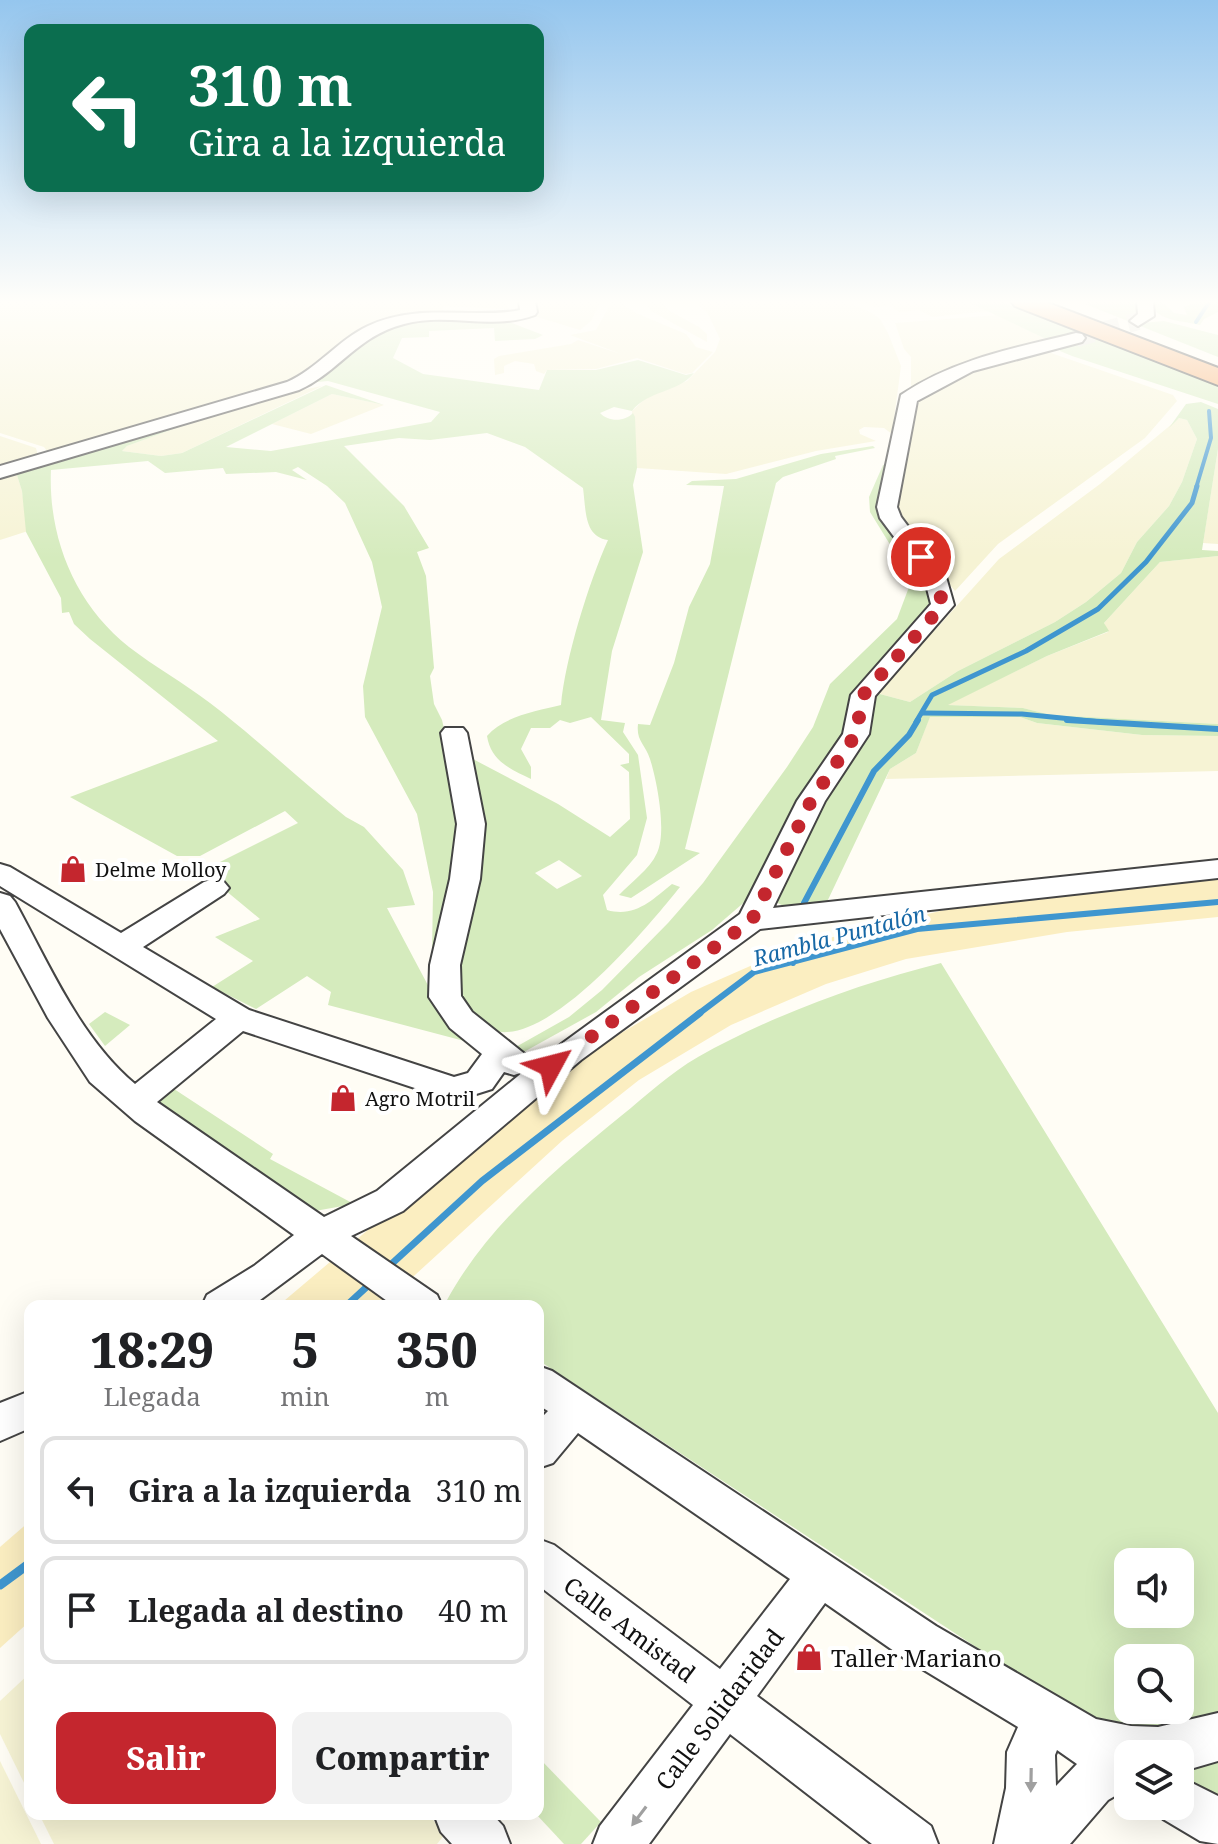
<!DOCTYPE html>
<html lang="es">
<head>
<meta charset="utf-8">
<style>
	:root { --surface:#fff; --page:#f2f2f2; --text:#202124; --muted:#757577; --line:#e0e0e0; --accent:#c4262e }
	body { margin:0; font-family:"Noto Serif",serif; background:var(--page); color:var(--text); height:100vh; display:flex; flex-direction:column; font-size:30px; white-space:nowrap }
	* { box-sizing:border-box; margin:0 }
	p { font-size:26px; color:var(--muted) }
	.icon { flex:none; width:44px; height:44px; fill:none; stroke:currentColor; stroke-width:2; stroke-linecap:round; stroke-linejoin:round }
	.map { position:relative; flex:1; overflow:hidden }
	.panel { position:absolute; left:24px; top:1300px; width:520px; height:520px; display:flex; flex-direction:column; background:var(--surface); border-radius:16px; box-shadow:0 8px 32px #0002 }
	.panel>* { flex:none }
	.guide { position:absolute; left:24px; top:24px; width:520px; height:168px; border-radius:16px; box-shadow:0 8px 32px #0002; background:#0b6e4f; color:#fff; overflow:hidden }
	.tools { position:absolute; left:1114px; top:1548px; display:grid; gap:16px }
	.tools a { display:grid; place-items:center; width:80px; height:80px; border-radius:16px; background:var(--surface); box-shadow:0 8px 32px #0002; font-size:40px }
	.pin { position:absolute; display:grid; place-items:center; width:68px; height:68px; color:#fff; margin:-34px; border:4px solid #fff; border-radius:50%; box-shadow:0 2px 8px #0007 }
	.me { position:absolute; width:88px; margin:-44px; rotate:52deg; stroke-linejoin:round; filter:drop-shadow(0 0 6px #0008) }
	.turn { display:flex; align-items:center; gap:28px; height:168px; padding:0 32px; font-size:36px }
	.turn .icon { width:104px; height:104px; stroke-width:2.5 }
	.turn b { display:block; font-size:56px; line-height:68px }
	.eta { display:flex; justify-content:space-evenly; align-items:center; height:136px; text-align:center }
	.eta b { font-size:48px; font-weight:800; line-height:56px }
	.primary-button { display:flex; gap:16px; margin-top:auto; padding:16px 32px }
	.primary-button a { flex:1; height:92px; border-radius:16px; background:var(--accent); color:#fff; font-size:32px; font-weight:800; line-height:92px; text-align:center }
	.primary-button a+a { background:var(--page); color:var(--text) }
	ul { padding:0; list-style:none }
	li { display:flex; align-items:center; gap:24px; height:108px; margin:0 16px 12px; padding:0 16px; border:4px solid var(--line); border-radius:16px }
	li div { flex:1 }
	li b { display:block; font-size:30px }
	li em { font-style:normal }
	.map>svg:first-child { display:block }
	.farmland { fill:#f6f3d4 }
	.green { fill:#d5ebbd; fill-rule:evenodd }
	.sand { fill:#fbeec1 }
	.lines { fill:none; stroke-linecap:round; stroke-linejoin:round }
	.stream-far4 { stroke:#3f96cf; stroke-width:4 }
	.stream-far3 { stroke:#3f96cf; stroke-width:5 }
	.stream-far2 { stroke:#3f96cf; stroke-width:6 }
	.stream-far1 { stroke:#3f96cf; stroke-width:7 }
	.stream { stroke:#3f96cf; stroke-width:9 }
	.minor-tunnel { stroke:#dbdad3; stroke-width:18; stroke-dasharray:18 9; stroke-linecap:butt }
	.minor-casing { stroke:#444; stroke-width:4 }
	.highway-casing { stroke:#222; stroke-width:4 }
	.minor { fill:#fff; fill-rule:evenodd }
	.highway { fill:#f5a25d; fill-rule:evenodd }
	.oneway { fill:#a0a0a0 }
	.route { stroke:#c4262e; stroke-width:14; stroke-dasharray:0 25.2 }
	.labels { text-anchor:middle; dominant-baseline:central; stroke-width:8; stroke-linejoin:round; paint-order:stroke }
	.poi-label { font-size:20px; fill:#111; stroke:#fff; text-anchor:start }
	.water-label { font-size:22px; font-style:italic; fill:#1768a6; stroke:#fff }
	.near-street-label { font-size:24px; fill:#111; stroke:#fff }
	.near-poi-label { font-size:24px; fill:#111; stroke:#fff; text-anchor:start }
</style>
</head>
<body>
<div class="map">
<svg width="1218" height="1844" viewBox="0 0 1218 1844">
	<rect width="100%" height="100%" fill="#fffdf5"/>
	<g class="farmland">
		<polygon points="0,301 505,301 509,309 444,306 441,311 412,314 307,378 50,455 44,447 0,433"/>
		<polygon points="533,301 601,301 591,321 580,330 537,317"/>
		<polygon points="612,301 622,301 625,306 636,313 686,334 696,347 713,352 692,373 685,374 637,358 596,369 547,370 544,374 536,371 534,364 515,361 504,366 504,373 495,375 494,359 499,356 571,344 578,340 621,354 570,335 596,330"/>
		<polygon points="645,301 661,301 668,310 699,327 707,334 707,342 651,311"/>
		<polygon points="692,301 845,301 872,313 880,319 888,333 901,366 892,434 884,428 864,427 859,430 860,434 876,441 816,451 726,474 637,468 632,411 647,397 687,381 715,352 720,339 707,312"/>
		<polygon points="858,301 966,301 989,311 932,317 919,310 899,312 889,305 876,307"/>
		<polygon points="997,315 1046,339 1044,343 941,374 911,388 911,357 904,349 895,323"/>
		<polygon points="1039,352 1048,352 1173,395 1177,401 1145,438 998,544 955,591 910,536 893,507 916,398 952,378"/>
		<polygon points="322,386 182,453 161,456 122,451 127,446 259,398"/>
		<polygon points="332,394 384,405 311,434 272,424"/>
		<polygon points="1179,418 1187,420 1197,439 1182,482 1169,506 1137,542 1121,573 1086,602 1055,622 958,671 910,702 876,693 880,684 936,629 999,559 1100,484"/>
		<polygon points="0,436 36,448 38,456 0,467"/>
		<polygon points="1218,449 1218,544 1203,543"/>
		<polygon points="16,472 22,491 28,531 0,540 0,477"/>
		<polygon points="1218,556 1218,724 1051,715 1023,708 946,705 1047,656 1108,632 1104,623 1160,562"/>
		<polygon points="930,716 1020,717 1037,723 1142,735 1218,736 1218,771 886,779 890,769 916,753"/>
		<polygon points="30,1673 30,1795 0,1734 0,1701"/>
		<polygon points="0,1761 41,1844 0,1844"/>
		<polygon points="39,1814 428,1814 445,1834 437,1844 54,1844"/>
	</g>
	<g class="green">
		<polygon points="966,301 999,301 1218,385 1218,404 1072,356 1060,351 1060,346 1044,343 1046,339"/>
		<polygon points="1088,301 1138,301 1139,314 1132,319 1142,323 1164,321 1218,335 1218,357 1085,304"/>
		<path d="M1149,301H1162L1174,313L1187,315L1184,307L1199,301H1218V312L1204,319L1200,325C1180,320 1157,322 1149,301Z"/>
		<path d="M427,317L504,320L543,335L535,339L495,341L494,328L429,331V337L402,338L393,358L423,374L539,390L547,370H596L638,360L686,375L694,373C678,393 648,390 632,411L614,407L600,413C608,422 625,422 633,413L635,417L637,468L633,485L643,552L612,651L601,720L625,723L623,732L638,755L647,818L637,855L603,895L607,910C635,918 652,900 672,884L680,887C648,927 550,1045 495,1031C478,1027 466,1008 455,995L471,758L558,804L610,837L630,819L629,772L620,765L629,763V754L591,717L570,723L560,720L550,728H531L521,749L531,767V779C510,769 491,761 487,736C504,716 537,711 561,705C565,659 589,582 608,540C584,537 586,510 583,488L525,447L487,433L430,440L399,438L344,446L404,506L429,548L417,552L426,576L434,668L430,676L434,704L442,720L463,808L438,969L432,953L433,892L417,814L365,717L363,686L382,607L372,562L345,503L327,486L298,467L292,470L307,480L276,472L226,474L223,468L165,473L148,461L51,470C48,538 75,604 129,647C155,667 184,683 210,703C257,739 300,780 346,817L364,827L403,870L415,905L387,908L440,1008L468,1042L328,1005L331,992L307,976L256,1009L212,987L253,961L215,937L260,919L202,871L298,823L285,811L200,856H177L70,797L218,741L90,639L74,624L69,612L62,613L61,598L26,532L22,491L15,469L259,398L127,446L122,451L161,456L182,453L326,385L384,405L332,394L226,447L271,451L431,422L440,412L328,381L307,383L380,328ZM559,860L582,876L557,889L535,873Z"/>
		<polygon points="1201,402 1218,409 1218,449 1202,550 1218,551 1218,556 1160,562 1104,623 1109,631 1047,656 948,705 1023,708 1051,715 1218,724 1218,736 1142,735 1037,723 1020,717 930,717 916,753 890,769 826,904 787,908 776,902 870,700 876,693 910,702 958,671 1055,622 1086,602 1121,573 1137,542 1169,506 1182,482 1197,439 1187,420 1179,418 1169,428 1186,404"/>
		<path d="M873,446L875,448L835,456L836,459L783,477L776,483L685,849L700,853L631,898L619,895C630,883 650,869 657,853C667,832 657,781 650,759C645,744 636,741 638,724L650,725L674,663L689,607L710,564L724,486L686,485L692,481L736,479L821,454Z"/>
		<polygon points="887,464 879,502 930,584 928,616 851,723 748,899 712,930 639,977 596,1012 522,1053 514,1048 569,1017 602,990 668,923 703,883 787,767 813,727 830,684 897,619 909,587 902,564 870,512 869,497 883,465"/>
		<path d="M941,963L1218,1413V1721L1149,1739L1080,1715L538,1360V1306H456L447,1300C488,1225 555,1170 621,1116C646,1096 670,1073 698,1057C773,1015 858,984 941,963ZM1128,1562H1180V1614H1128ZM1128,1658H1180V1710H1128Z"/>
		<polygon points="105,1012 130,1025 105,1046 89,1024"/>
		<polygon points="171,1087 273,1154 270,1159 354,1204 315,1211 154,1099"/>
		<polygon points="538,1757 601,1822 581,1844 564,1844 536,1814"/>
		<polygon points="1218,1760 1218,1806 1180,1784 1180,1770"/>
	</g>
	<g class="sand">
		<polygon points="1218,877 1218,917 1067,932 906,959 826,984 731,1025 639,1080 563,1140 381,1306 278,1306 382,1218 599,1046 691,992 796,946 965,905"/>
		<polygon points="30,1521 30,1621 0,1648 0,1547"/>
	</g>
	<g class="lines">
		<g class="stream-far4">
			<polyline points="1196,322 1210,301"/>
			<polyline points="1196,488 1211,438 1209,411"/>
		</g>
		<g class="stream-far3">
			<polyline points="922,713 1022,714 1101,722"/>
			<polyline points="916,722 932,695 1026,651 1098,609 1146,562 1192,503 1197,486"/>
		</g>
		<g class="stream-far2">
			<polyline points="1067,720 1218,729"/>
			<polyline points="804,903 874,771 909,735 918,720"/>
			<polyline points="793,963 796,950"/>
			<polyline points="697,1015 754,972 917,929 1218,902"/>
		</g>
		<g class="stream-far1">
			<polyline points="386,1269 482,1181 700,1013"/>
			<polyline points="346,1306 372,1282"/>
		</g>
		<polyline class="stream" points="0,1585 30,1563"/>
		<polyline class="minor-tunnel" points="1076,338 1138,321"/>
		<g class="minor-casing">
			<g id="minor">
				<path d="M519,301H535L537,312L535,315C492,331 447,312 404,324C357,336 339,372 299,390L0,478V466L287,382C317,369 338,340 368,326C417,303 465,318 515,311L520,310Z"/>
				<polygon points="1137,301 1153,301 1154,316 1138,326 1130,321 1138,314"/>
				<path d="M1076,333L1082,334L1085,338L1082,342L973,371L917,401L897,507L901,517L946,577L954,605L875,696L869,734L825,801L773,908L1218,860V878L760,929L581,1060L403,1211L351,1236L437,1295L442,1306H394L322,1254L252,1306H202L207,1295L254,1266L294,1235L135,1121L90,1082L48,1018L0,929V893L10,896L15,902C49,964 80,1038 135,1084L216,1019L0,886V864L10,867L121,933L204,882L214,879L224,882L229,888L224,894L143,947L249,1010L454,1077L468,1073L482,1054L450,1028L429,997L430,965L450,879L457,824L441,733L445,728H463L467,733L485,824L480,879L460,965L461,996L472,1012L526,1055L531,1063L527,1069L740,914L797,801L843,734L851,695L931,604L924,577L880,518L877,507L901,395C954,359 1015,348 1076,333ZM243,1031L454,1101L492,1089L504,1072L514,1075L523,1072L377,1191L324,1217L157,1102Z"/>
				<path d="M538,1366L552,1371L936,1626L1096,1719L1131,1726L1158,1727L1218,1713V1761L1180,1772V1754H1128V1796L1120,1793L1108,1800L1070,1844H994L1006,1788L1007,1752L1018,1727L904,1658L825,1603L757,1696L931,1826L938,1844H872L730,1734L649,1844H593L600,1826L693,1705L538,1585V1539L554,1545L720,1669L790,1579L578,1433L553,1463L538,1468V1421L548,1411L538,1405ZM1057,1750L1077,1764L1056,1786L1055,1755Z"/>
				<polygon points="30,1391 30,1428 0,1441 0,1403"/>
				<polygon points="1180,1777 1218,1796 1218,1844 1200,1841 1163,1819 1157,1806 1180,1806"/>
				<polygon points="434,1814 492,1814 503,1826 510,1844 452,1844 441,1832"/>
			</g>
		</g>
		<g class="highway-casing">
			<polygon id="highway" points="1011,301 1043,301 1218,368 1218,385 1015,306"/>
		</g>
		<use href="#minor" class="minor"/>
		<use href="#highway" class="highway"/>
	</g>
	<defs><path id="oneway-solid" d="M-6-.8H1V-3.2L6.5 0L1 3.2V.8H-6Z" transform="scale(2)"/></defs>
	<g class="oneway">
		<use href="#oneway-solid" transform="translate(1031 1780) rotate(91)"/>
		<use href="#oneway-solid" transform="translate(639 1816) rotate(127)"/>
	</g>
	<linearGradient id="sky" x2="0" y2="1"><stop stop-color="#95c6ee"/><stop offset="0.54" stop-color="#fffefa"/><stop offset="1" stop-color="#fffefa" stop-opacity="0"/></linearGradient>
	<rect width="1218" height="559" fill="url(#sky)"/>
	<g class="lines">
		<polyline class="route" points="551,1066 752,920 811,801 856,734 863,695 943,605 935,577 921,557"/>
	</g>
	<defs>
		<g id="shop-bare" transform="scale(2.16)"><path d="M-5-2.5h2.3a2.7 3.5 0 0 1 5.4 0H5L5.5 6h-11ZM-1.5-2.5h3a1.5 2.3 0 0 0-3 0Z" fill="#c4262e" stroke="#fff" stroke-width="2.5" paint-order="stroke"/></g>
	</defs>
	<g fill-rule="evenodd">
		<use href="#shop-bare" x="73" y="869"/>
		<use href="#shop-bare" x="343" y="1098"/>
		<use href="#shop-bare" x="809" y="1657"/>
	</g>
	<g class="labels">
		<g class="poi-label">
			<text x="95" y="869">Delme Molloy</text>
			<text x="365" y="1098">Agro Motril</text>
		</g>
		<g class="water-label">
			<text transform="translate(839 935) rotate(-15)">Rambla Puntalón</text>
		</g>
		<g class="near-street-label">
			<text transform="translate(630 1629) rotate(37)">Calle Amistad</text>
			<text transform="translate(719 1709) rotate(-53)">Calle Solidaridad</text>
		</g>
		<g class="near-poi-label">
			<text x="831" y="1657">Taller Mariano</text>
		</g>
	</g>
</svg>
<div class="tools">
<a><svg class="icon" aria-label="sound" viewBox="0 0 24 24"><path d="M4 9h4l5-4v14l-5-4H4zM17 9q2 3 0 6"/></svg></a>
<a><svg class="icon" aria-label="search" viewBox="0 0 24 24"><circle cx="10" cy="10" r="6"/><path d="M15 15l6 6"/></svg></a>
<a><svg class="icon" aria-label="layers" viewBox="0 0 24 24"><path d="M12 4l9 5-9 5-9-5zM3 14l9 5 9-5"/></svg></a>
</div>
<div class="pin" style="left:921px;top:557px;background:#d93025"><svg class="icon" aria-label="arrive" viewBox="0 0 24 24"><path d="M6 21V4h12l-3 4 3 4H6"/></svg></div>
<svg class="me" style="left:551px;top:1066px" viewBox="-20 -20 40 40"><path d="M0-17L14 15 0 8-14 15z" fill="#c4262e" stroke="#fff" stroke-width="4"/></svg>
<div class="guide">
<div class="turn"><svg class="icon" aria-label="left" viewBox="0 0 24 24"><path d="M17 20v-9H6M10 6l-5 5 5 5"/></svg><div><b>310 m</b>Gira a la izquierda</div></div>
</div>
<section class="panel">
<div class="eta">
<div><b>18:29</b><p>Llegada</p></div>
<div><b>5</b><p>min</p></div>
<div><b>350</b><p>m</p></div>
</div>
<ul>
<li><svg class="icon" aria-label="left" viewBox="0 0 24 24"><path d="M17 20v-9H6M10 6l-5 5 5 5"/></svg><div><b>Gira a la izquierda</b></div><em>310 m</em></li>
<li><svg class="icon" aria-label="arrive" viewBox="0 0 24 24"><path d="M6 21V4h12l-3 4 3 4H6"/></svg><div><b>Llegada al destino</b></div><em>40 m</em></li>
</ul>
<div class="primary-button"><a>Salir</a><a>Compartir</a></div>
</section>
</div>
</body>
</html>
